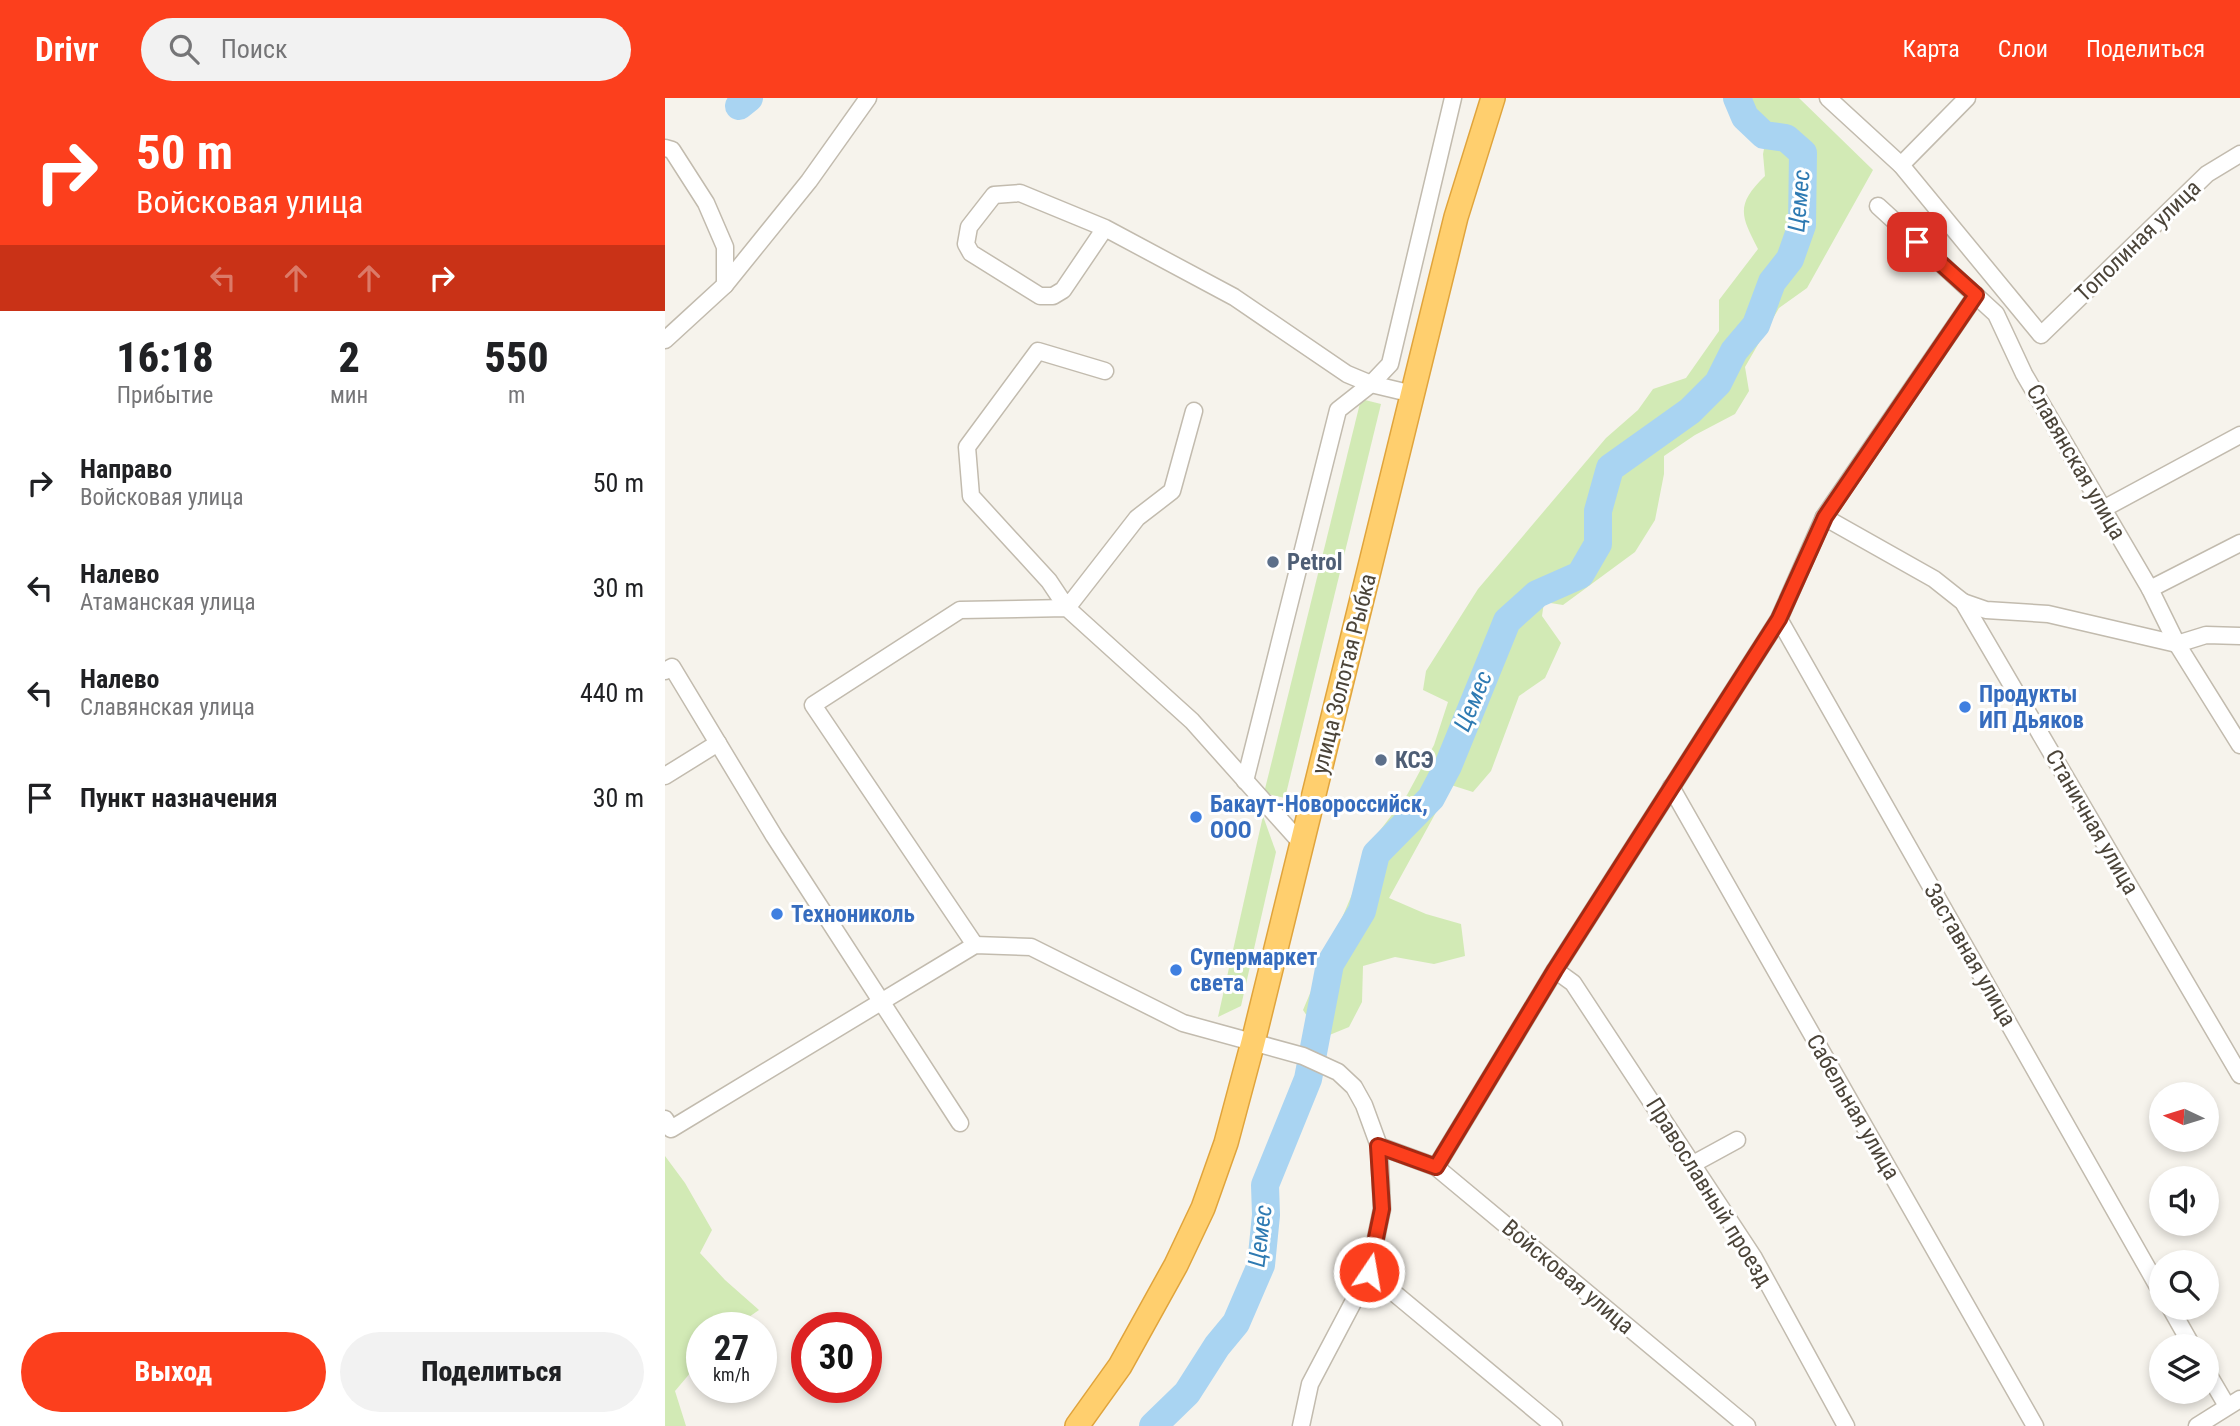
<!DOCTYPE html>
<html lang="ru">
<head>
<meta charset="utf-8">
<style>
	:root { --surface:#fff; --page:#f2f2f2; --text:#202124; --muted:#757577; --accent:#fc3f1d }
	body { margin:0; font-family:"Roboto Condensed",sans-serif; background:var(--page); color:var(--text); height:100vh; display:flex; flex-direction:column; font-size:26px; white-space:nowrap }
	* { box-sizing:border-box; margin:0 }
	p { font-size:23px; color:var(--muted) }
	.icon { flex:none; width:38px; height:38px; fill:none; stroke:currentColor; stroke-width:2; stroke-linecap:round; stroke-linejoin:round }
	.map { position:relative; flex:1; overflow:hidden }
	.sheet { display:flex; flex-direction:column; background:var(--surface); width:665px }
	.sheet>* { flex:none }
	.top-card { background:#fc3f1d; color:#fff; overflow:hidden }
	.needle { width:46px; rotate:274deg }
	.tools { position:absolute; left:1484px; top:984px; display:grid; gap:14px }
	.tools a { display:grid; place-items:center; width:70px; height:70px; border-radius:50%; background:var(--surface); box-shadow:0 4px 10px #0003; font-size:35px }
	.speed { position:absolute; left:21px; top:1214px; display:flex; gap:14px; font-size:35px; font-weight:700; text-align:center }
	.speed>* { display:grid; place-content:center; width:91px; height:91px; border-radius:50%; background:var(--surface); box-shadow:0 4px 10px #0003; line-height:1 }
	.speed small { font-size:18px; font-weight:400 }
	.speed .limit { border:10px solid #d22; background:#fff; color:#111 }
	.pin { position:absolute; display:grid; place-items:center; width:60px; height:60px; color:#fff; margin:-30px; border-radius:14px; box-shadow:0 4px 10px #0006 }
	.me { position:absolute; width:77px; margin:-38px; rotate:12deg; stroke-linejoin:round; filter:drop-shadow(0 0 5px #0008) }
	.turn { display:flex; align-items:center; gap:24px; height:147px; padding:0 21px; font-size:32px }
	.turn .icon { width:91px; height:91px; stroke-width:2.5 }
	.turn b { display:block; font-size:49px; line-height:60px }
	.lanes { display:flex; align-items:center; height:66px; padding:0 21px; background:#0003; justify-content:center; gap:35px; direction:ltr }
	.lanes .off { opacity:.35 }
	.eta { display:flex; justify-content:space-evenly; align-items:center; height:119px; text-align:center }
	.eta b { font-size:42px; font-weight:800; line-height:49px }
	.action { display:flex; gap:14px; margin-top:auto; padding:14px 21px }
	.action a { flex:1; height:80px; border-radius:42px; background:var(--accent); color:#fff; font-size:28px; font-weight:800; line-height:80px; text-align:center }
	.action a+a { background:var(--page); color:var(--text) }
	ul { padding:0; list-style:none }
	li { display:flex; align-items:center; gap:21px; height:105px; padding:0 21px }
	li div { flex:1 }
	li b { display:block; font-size:26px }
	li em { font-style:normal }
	header { display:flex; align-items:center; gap:42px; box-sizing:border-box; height:98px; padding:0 35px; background:var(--accent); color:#fff }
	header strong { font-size:33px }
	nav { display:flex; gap:38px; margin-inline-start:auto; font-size:24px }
	.search { width:490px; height:63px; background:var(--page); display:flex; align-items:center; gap:18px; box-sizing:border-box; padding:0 24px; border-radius:38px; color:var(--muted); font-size:26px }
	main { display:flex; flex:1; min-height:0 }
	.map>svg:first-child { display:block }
	.green { fill:#d2eab5 }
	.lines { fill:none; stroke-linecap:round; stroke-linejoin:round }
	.river { stroke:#a9d4f2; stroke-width:28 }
	.minor-casing { stroke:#c2bbae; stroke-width:19 }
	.highway-casing { stroke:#e0a43c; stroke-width:26 }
	.minor { stroke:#fff; stroke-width:16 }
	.highway { stroke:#ffcf6e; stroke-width:23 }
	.route-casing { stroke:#a42913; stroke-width:18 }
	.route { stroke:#fc3f1d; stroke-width:12 }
	.service-dot { fill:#5c6f8a; stroke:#fff; stroke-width:2.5 }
	.shop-dot { fill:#3f7fe0; stroke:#fff; stroke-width:2.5 }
	.labels { text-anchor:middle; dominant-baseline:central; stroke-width:6; stroke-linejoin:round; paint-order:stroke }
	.street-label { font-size:23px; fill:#4b4439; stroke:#fff }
	.service-label { font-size:23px; font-weight:bold; fill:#4e5e75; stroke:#fff; text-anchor:start }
	.shop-label { font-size:23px; font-weight:bold; fill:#366cbe; stroke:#fff; text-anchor:start }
	.water-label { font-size:24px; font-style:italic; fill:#2e7ab2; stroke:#fff }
</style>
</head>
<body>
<header>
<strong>Drivr</strong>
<div class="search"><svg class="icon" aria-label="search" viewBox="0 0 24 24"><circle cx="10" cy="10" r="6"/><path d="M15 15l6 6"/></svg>Поиск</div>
<nav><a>Карта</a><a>Слои</a><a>Поделиться</a></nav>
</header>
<main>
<section class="sheet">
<div class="top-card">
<div class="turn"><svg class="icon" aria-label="right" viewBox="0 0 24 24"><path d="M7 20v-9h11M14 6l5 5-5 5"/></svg><div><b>50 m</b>Войсковая улица</div></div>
<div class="lanes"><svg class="icon off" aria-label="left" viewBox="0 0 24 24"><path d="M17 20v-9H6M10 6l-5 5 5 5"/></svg><svg class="icon off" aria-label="ahead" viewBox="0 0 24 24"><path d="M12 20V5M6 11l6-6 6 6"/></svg><svg class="icon off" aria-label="ahead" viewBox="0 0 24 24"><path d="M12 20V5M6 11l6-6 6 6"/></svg><svg class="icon" aria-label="right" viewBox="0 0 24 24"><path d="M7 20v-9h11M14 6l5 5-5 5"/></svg></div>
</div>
<div class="eta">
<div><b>16:18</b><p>Прибытие</p></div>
<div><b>2</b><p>мин</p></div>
<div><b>550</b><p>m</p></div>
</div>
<ul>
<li><svg class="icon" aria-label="right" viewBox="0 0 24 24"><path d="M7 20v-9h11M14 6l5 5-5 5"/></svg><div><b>Направо</b><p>Войсковая улица</p></div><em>50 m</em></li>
<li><svg class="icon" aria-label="left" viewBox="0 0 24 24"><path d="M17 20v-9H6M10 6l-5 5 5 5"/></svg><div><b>Налево</b><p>Атаманская улица</p></div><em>30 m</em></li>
<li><svg class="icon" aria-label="left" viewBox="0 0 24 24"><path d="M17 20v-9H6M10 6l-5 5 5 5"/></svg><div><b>Налево</b><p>Славянская улица</p></div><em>440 m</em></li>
<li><svg class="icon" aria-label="arrive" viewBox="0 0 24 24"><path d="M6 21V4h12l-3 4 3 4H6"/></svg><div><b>Пункт назначения</b></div><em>30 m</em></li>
</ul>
<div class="action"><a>Выход</a><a>Поделиться</a></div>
</section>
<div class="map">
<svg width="1575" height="1328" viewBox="0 0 1575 1328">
	<rect width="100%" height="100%" fill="#f6f3ec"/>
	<g class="green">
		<path d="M1064,0H1134L1208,72L1142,190L1114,210L1080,269L1084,293L1070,316L1030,337L999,358V376L990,422L970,454L898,507L879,504L877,518L896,545L880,580L854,598L826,673L808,694L786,687L724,800L761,816L796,826L800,858L769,866L730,859L698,868L697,904L684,929L662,938L648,927L638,912L713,735L742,697L769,647L783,604L758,592L761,573L813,491L941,340L973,312L988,291L1021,280L1054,233V202L1093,151C1076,118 1070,107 1100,78L1098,56L1103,30L1088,15L1066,8Z"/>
		<polygon points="696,301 716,306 620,700 599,695"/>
		<polygon points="598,718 611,754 576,908 553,919"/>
		<polygon points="0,1058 20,1085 47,1132 35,1155 60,1182 94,1212 68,1230 37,1230 37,1261 10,1293 21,1328 0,1328"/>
	</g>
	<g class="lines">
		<g class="river">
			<polyline points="74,8 84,0"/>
			<polyline points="488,1328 522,1295 552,1248 571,1225 596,1167 601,1117 600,1087 643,981 665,866 697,813 711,756 766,700 783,668 842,523 872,496 915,477 933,446 933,413 945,370 1025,313 1053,285 1069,253 1091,227 1107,184 1125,161 1137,127 1138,55 1121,40 1099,37 1080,19 1072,0"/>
		</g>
		<g class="minor-casing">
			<g id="minor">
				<polyline points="1163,0 1236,67 1376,237 1542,76 1575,56"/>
				<polyline points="0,50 7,52 41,105 60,149 60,187"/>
				<polyline points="1236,67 1302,0"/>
				<polyline points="1213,108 1331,216 1359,276 1485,491 1512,546 1575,647"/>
				<polyline points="440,130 398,192 388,198 375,198 306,155 301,146 304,129 329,97 355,95 440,130 569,199 682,276 706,286 748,296"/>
				<polyline points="0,242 60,187 144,83 203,0"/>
				<polyline points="440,273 373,253 302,349 306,398 384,483 402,510 472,420 507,393 529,313"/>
				<polyline points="1438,411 1575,337"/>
				<polyline points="1159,419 1269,481 1298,504 1575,977"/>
				<polyline points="1485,491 1575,445"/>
				<polyline points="1298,504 1321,512 1383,516 1512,546 1541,537 1575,538"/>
				<polyline points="1114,521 1496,1194"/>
				<polyline points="0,573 7,569 109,738 295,1025"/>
				<polyline points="0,678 53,645"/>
				<polyline points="580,683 673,312 706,286 725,266 788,0"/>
				<polyline points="1006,689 1370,1328"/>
				<polyline points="310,847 148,607 295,512 402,510 527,623 637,746"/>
				<polyline points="890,872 908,885 1089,1160 1181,1328"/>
				<polyline points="0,1021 6,1031 310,847 366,849 518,925 638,958 673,974 689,989 699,1007 714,1048 717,1111 704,1174 645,1286 636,1328"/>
				<polyline points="714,1048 771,1069 1082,1328"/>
				<polyline points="1028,1066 1072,1042"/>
				<polyline points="771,1069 890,872 1114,521 1159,419 1311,197"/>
				<polyline points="704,1174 889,1328"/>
				<polyline points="1505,1209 1527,1248"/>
				<polyline points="1542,1274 1562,1308"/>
				<polyline points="1532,1328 1575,1301"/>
			</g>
		</g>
		<g class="highway-casing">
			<polyline id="highway" points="412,1328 455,1268 511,1167 538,1110 561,1045 588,944 791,119 828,0"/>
		</g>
		<use href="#minor" class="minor"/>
		<use href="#highway" class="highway"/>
	</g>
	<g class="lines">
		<g class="route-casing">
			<polyline id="route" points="704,1174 717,1111 713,1048 771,1069 890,872 1114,521 1160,419 1311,197 1252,144"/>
		</g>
		<use href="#route" class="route"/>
	</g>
	<g class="service-dot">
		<circle cx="608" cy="464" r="7"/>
		<circle cx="716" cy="662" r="7"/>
	</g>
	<g class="shop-dot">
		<circle cx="1300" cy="609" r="7"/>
		<circle cx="531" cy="719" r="7"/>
		<circle cx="112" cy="816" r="7"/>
		<circle cx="511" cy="872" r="7"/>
	</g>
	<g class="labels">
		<g class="street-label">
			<text transform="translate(1473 143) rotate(-44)">Тополиная улица</text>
			<text transform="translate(1411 364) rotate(60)">Славянская улица</text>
			<text transform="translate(679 576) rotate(-76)">улица Золотая Рыбка</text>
			<text transform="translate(1427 724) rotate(60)">Станичная улица</text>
			<text transform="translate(1305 857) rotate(60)">Заставная улица</text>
			<text transform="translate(1188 1009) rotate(60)">Сабельная улица</text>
			<text transform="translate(1044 1094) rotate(58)">Православный проезд</text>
			<text transform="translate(903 1179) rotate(40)">Войсковая улица</text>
		</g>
		<g class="service-label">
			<text x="622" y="464">Petrol</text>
			<text x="730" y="662">КСЭ</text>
		</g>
		<g class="shop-label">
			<text x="1314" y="596">Продукты<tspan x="1314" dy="26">ИП Дьяков</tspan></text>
			<text x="545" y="706">Бакаут-Новороссийск,<tspan x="545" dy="26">ООО</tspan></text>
			<text x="126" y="816">Технониколь</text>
			<text x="525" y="859">Супермаркет<tspan x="525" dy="26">света</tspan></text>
		</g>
		<g class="water-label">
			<text transform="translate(1134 103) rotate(-85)">Цемес</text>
			<text transform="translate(808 603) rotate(-67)">Цемес</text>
			<text transform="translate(595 1138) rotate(-83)">Цемес</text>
		</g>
	</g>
</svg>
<div class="tools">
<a><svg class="needle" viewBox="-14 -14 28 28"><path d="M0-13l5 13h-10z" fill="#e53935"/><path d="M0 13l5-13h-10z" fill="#757577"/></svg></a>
<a><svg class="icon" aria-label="sound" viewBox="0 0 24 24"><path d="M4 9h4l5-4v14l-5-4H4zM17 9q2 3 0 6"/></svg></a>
<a><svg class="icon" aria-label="search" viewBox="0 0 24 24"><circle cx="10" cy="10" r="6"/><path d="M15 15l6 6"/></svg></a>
<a><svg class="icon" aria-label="layers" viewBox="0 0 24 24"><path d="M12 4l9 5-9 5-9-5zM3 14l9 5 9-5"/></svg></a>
</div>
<div class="speed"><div>27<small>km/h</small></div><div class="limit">30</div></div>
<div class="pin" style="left:1252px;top:144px;background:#d93025"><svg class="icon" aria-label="arrive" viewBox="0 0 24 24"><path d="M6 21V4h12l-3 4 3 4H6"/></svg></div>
<svg class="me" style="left:704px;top:1174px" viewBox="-20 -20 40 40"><circle r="17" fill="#fc3f1d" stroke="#fff" stroke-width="3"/><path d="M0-11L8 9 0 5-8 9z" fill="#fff"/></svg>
</div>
</main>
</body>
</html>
